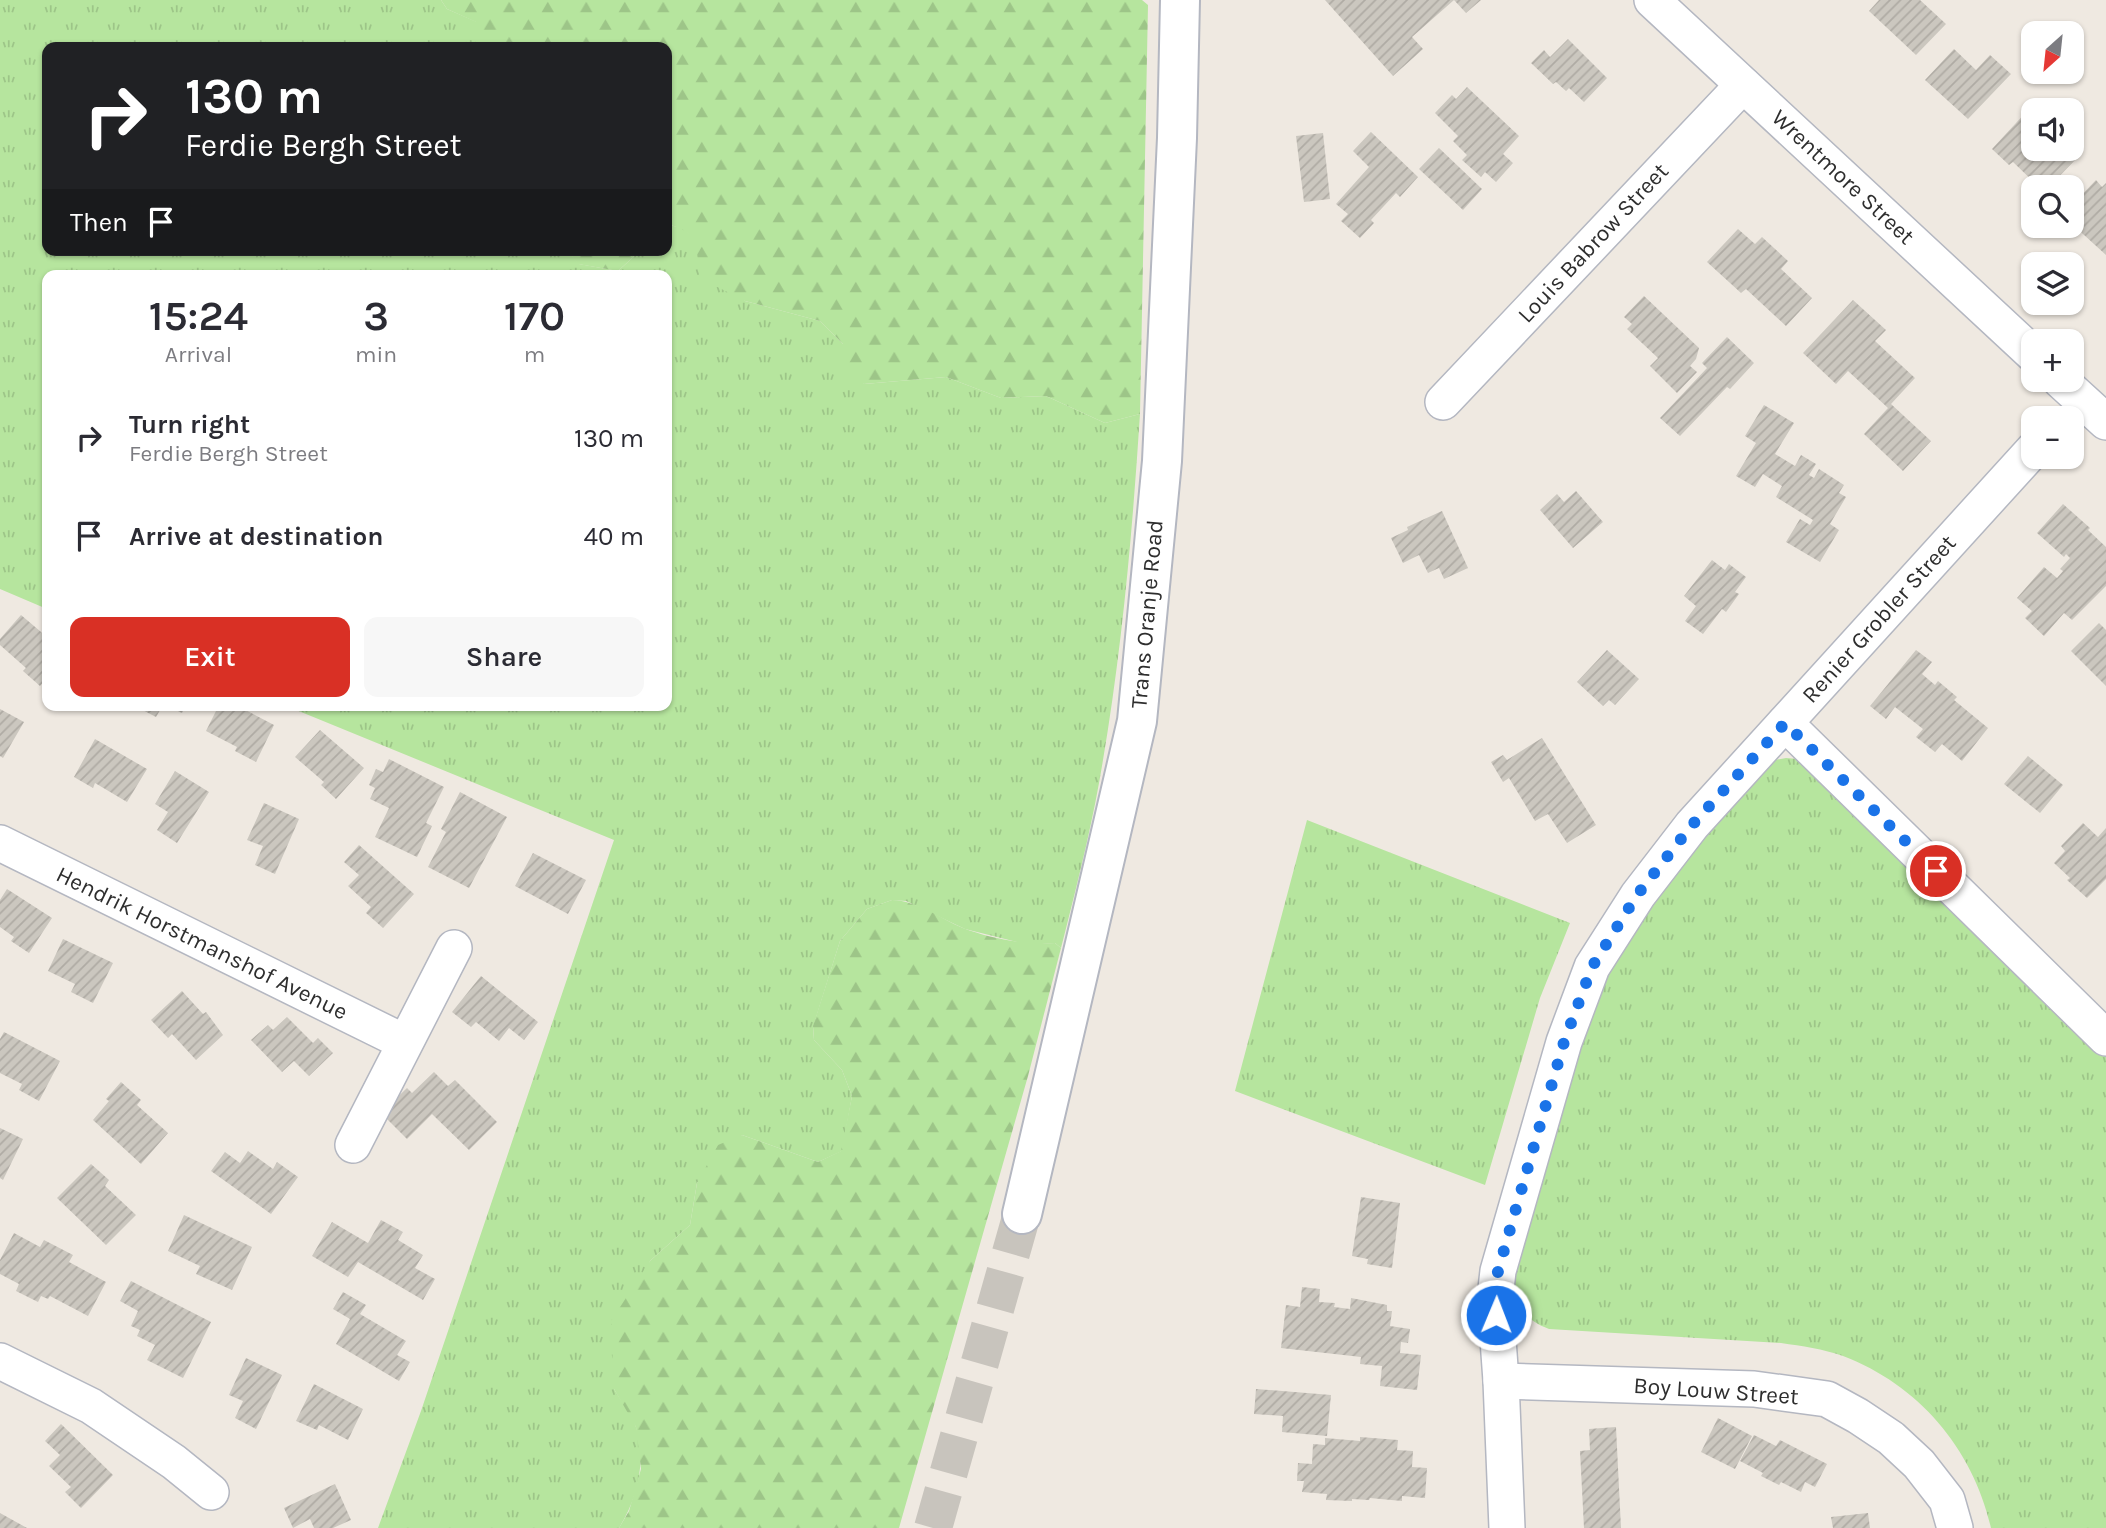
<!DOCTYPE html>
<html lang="en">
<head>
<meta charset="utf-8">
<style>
	:root { --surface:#fff; --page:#f7f7f7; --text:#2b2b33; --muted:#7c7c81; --accent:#d93025 }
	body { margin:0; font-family:Karla,sans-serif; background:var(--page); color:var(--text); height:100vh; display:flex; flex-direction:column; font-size:26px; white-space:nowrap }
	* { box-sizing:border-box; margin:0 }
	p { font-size:23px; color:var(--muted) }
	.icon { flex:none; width:38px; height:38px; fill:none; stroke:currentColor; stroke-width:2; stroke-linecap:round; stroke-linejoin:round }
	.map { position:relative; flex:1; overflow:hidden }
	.sheet { position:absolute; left:42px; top:270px; width:630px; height:441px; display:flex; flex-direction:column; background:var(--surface); border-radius:14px; box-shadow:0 2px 5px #0004 }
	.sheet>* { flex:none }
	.top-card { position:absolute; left:42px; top:42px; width:630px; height:214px; border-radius:14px; box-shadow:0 2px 5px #0004; background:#202124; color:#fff; overflow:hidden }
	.needle { width:46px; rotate:207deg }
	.buttons { position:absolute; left:2021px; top:21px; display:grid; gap:14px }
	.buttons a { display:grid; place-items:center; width:63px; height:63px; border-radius:14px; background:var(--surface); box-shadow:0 2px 5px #0004; font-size:35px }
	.pin { position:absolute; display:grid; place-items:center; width:60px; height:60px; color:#fff; margin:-30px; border:4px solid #fff; border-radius:50%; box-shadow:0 2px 7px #0007 }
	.me { position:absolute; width:77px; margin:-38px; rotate:1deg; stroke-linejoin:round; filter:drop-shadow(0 0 5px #0008) }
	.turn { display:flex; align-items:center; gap:24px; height:147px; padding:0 28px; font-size:32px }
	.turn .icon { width:91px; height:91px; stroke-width:2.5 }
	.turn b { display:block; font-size:49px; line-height:60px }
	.then { display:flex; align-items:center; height:66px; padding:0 28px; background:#0003; gap:14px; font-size:26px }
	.eta { display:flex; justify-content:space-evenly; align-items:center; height:119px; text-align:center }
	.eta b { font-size:42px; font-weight:600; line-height:49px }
	.cta { display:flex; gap:14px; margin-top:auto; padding:14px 28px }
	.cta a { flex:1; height:80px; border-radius:14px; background:var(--accent); color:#fff; font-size:28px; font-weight:600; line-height:80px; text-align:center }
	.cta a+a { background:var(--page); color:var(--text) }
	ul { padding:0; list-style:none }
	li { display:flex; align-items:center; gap:21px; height:98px; padding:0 28px }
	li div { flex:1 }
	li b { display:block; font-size:26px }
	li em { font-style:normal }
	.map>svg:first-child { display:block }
	.grass { fill:url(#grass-tufts) }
	.forest { fill:url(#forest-firs) }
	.building { fill:url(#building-hatch) }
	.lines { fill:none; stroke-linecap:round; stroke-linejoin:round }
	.secondary-tunnel { stroke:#c8c4bd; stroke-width:38; stroke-dasharray:38 19; stroke-linecap:butt }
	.street-casing { stroke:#b4b7c1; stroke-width:38 }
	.secondary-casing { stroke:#b4b7c1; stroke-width:42 }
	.street { stroke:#fff; stroke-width:35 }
	.secondary { stroke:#fff; stroke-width:38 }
	.route { stroke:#1a73e8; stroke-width:12; stroke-dasharray:0 21.6 }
	.labels { text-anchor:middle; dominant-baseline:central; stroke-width:6; stroke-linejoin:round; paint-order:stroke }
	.street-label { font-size:23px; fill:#2e2e2e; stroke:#fff }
</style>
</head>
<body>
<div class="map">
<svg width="2106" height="1528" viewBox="0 0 2106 1528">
	<defs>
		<pattern id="grass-tufts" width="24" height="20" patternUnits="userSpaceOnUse" patternTransform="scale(1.75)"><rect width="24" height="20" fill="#b6e59e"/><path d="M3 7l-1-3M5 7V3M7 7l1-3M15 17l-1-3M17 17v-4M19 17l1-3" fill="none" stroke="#9dc588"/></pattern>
		<pattern id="forest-firs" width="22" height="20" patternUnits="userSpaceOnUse" patternTransform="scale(1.75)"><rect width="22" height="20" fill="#b6e59e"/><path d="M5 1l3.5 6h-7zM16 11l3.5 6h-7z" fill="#9dc588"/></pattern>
		<pattern id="building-hatch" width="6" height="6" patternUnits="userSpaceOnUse" patternTransform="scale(1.75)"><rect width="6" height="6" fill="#cbc7bf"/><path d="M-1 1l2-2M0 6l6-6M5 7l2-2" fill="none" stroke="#afaba4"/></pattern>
	</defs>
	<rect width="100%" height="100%" fill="#efe9e1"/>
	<g class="grass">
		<path d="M0,0H441L447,9L477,22L476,47H47V250H567L579,264L618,271L641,250H667V227L669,225L683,228L693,237L745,301L820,321L843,344L864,384L946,377L1001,398L1046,396L1105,423L1140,414C1132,538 1121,661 1099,783C1089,838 1075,893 1061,948L1055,943L1029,945L965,929L906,901L892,900L867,909L840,941L813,1027L814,1040L842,1070L852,1096L842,1151L818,1162L742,1135L697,1183L690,1225L650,1261L614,1389C621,1401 632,1414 636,1427C647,1462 637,1499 619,1528H378L421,1411L614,840L284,705H667V275H47V609L0,589Z"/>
		<path d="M1786,758L1798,759L1810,765L2106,1057V1528H1991C1973,1449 1919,1385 1843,1356C1823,1349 1802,1346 1781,1343L1549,1329C1527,1321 1517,1308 1513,1285L1534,1198L1600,988L1646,906L1764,765L1775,760Z"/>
		<polygon points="1307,820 1570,923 1540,998 1485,1185 1235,1091"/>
	</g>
	<g class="forest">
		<path d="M441,0H1142L1148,5L1140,414L1105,423L1046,396L1001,398L946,377L864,384L841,368L843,344L820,321L745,301L700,278C696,251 700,231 669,225L667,227V47H476V22L447,9Z"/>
		<polygon points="567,250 641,250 618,271 578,264"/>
		<path d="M892,900C918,901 939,918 963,928C992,939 1025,945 1055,943L1061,948L1028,1076L899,1528H619L629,1511L641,1469L636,1427L614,1389L611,1321L650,1261L690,1225L697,1183L718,1145L742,1135L818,1162L841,1151L852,1096L842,1070L814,1040L813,1026L840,941L867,909Z"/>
	</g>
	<g class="building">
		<polygon points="1325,0 1454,0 1412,37 1423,49 1393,76"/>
		<polygon points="1454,0 1481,0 1466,13"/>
		<polygon points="1879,0 1920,0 1946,24 1916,55 1869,11"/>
		<polygon points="1568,39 1607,78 1584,102 1569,88 1566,91 1556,82 1553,84 1531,63 1544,50 1550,57"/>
		<polygon points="1954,49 1976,70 1990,55 2011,74 1968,119 1925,80"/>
		<polygon points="1467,87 1519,136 1503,154 1513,163 1496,182 1485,172 1481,177 1462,160 1467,155 1453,141 1458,136 1435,113 1452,95 1456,99"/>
		<polygon points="2028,110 2034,115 2034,149 2062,149 2075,160 2049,187 2039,187 2013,162 2009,165 1992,149"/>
		<polygon points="1371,132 1418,177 1400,197 1396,193 1371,220 1374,223 1360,238 1341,221 1348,214 1336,204 1369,167 1353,151"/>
		<polygon points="1323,133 1330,199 1304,202 1296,136"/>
		<polygon points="1439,148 1482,189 1463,210 1419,169"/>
		<polygon points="2096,180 2102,187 2106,183 2106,255 2072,224 2072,205"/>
		<polygon points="1738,229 1755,244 1762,237 1788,261 1781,269 1812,298 1786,326 1746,289 1741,293 1707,262"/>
		<polygon points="1644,296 1699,348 1696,359 1690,366 1697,372 1677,393 1650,366 1658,358 1627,329 1632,324 1624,317"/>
		<polygon points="1853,300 1886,330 1875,341 1915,378 1891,404 1931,441 1903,471 1864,434 1888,408 1848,371 1836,384 1803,353"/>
		<polygon points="1727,337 1754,363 1730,389 1727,387 1680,436 1660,418 1707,368 1702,363"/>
		<polygon points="1764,405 1794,423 1775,454 1795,466 1801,455 1816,464 1809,475 1814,478 1819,469 1844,485 1839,493 1846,497 1830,524 1839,530 1820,562 1786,542 1800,519 1810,525 1813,520 1776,497 1782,486 1763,474 1755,487 1736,476 1756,443 1745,436"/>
		<polygon points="1576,491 1603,522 1573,548 1540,510 1557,494 1564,502"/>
		<polygon points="2063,504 2090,528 2088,530 2106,547 2106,586 2072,620 2064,613 2044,636 2025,618 2032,611 2017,598 2044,567 2057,578 2063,571 2060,569 2070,558 2066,554 2064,557 2037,533"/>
		<polygon points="1442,511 1468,568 1444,579 1439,568 1428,573 1419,555 1403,563 1391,538 1408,530 1407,527"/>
		<polygon points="1712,560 1725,570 1729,564 1746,577 1735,592 1739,594 1726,612 1722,609 1703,634 1685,621 1696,606 1684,596"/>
		<polygon points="21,615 47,637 47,678 40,686 23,671 26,668 0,645 0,639"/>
		<polygon points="2099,623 2106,630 2106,686 2071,651"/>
		<polygon points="1607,650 1639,679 1615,705 1609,700 1603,706 1577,682"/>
		<polygon points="1916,650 1932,662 1922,674 1935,685 1938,681 1957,697 1954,700 1988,728 1962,761 1942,744 1935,752 1916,737 1923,729 1895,707 1886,719 1870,706"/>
		<polygon points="133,705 163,705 156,717"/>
		<polygon points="165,705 186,705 182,713"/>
		<polygon points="219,705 236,705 274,725 256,762 235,751 237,747 206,731"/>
		<polygon points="0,709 24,722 3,758 0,756"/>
		<polygon points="320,730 364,768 336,799 321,785 324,782 295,757"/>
		<polygon points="1542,738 1596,825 1567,843 1548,814 1535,821 1509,778 1503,782 1491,762 1503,755 1507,760"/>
		<polygon points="95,739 147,769 127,802 95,783 93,788 74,777"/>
		<polygon points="2028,756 2063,785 2040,813 2004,784"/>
		<polygon points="389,759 444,787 426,823 432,826 417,857 375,837 389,808 370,799 375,788 369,785 376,769 383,772"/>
		<polygon points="175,771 209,792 177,843 157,830 168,812 155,804"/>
		<polygon points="460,792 507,817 469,888 428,867 446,832 441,829"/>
		<polygon points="264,803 299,819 275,874 255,865 263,846 247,840"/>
		<polygon points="2083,823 2098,837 2106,828 2106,879 2087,898 2067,880 2070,878 2054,863 2065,851 2061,846"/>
		<polygon points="359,845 414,894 383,928 366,913 371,907 348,886 359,875 344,862"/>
		<polygon points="533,853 586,880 568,914 515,886"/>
		<polygon points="7,889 52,918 29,953 11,941 14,937 0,927 0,900"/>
		<polygon points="63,939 113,963 93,1003 71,992 75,984 48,971"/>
		<polygon points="481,976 538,1022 524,1040 509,1028 499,1041 476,1022 471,1027 452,1012"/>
		<polygon points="182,991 203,1014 206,1012 223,1035 196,1060 172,1034 168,1038 151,1020"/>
		<polygon points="287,1017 313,1043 318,1038 333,1053 309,1076 294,1061 282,1072 251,1040 268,1025 273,1030"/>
		<polygon points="4,1032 60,1061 39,1101 19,1090 22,1084 0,1073 0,1039"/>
		<polygon points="434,1072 448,1086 455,1080 497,1122 469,1150 432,1114 407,1139 381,1113 407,1088 412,1093"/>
		<polygon points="121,1082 141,1100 137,1105 168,1133 141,1164 93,1120 109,1101 106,1099"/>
		<polygon points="0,1128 23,1139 3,1180 0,1178"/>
		<polygon points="248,1151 273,1169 277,1162 298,1177 271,1214 211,1171 225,1152 240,1163"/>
		<polygon points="91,1164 109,1180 105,1186 136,1215 106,1245 57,1198"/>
		<polygon points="1361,1197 1400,1203 1392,1268 1367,1264 1368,1259 1352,1256"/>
		<polygon points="184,1215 252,1247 232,1290 196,1274 200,1266 168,1251"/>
		<polygon points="381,1220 403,1232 398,1240 423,1255 415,1268 435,1279 423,1300 358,1262 348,1277 312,1256 332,1222 368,1243"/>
		<polygon points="14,1233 40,1247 44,1240 73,1255 69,1262 106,1282 88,1316 50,1296 48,1299 41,1296 38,1302 16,1291 19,1284 0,1274 0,1260"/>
		<polygon points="131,1281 211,1322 183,1378 147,1360 155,1345 137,1336 140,1330 131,1326 138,1311 120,1301"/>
		<polygon points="1302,1287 1320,1289 1319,1302 1335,1303 1334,1307 1350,1309 1351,1298 1387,1305 1387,1311 1392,1311 1390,1326 1410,1329 1408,1343 1401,1342 1400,1353 1421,1355 1417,1390 1380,1386 1382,1366 1360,1364 1361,1357 1281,1348 1286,1305 1300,1307"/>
		<polygon points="343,1292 366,1305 360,1314 406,1341 397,1355 410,1362 399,1381 336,1344 350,1319 333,1309"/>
		<polygon points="246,1358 282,1375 256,1429 235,1418 243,1401 229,1395"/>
		<polygon points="314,1384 363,1409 348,1440 319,1425 317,1430 296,1421"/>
		<polygon points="1256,1389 1331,1395 1327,1436 1282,1432 1283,1416 1254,1414"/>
		<polygon points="1718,1418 1752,1436 1735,1469 1701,1452"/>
		<polygon points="61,1424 113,1475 81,1508 65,1492 71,1487 49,1466 60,1455 45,1441"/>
		<polygon points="1616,1427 1621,1528 1584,1528 1580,1451 1590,1450 1589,1429"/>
		<polygon points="1754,1435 1776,1446 1780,1440 1827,1464 1815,1487 1805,1482 1801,1492 1781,1482 1779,1485 1761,1476 1763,1473 1740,1461"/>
		<polygon points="1360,1437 1398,1440 1397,1450 1413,1451 1412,1467 1427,1468 1425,1498 1402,1496 1402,1501 1370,1498 1369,1500 1352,1499 1352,1501 1326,1500 1327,1494 1302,1492 1304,1481 1297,1481 1298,1463 1312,1464 1313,1444 1325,1445 1325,1438 1360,1441"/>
		<polygon points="335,1484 351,1520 333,1528 314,1528 310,1519 293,1528 284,1508"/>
		<polygon points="0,1513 27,1528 0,1528"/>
		<polygon points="1868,1513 1870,1528 1833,1528 1831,1517"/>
	</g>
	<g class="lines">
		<polyline class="secondary-tunnel" points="933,1528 1022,1214"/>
		<g class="street-casing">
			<g id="street">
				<polyline points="1652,0 2034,355"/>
				<polyline points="2060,380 2106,422"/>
				<polyline points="1443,402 1743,85"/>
				<polyline points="1785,723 2106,1038"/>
				<polyline points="0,843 404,1042"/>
				<polyline points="353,1145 454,948"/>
				<polyline points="0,1361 91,1406 174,1462 211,1492"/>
				<polyline points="1501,1381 1754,1389 1827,1399 1858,1416 1891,1438 1919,1464 1947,1500 1955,1528"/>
				<polyline points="1507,1528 1501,1381 1495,1298 1498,1271 1564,1042 1592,967 1638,895 1692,825 2034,449"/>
			</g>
		</g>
		<g class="secondary-casing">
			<polyline id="secondary" points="1022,1214 1137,721 1162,461 1177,138 1180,0"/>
		</g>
		<use href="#street" class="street"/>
		<use href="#secondary" class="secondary"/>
	</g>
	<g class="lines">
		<polyline class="route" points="1496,1315 1495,1298 1498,1271 1564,1042 1592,967 1637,895 1692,825 1785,723 1936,871"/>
	</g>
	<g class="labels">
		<g class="street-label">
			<text transform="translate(1843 177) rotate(43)">Wrentmore Street</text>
			<text transform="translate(1593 243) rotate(-47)">Louis Babrow Street</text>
			<text transform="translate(1147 614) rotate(-85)">Trans Oranje Road</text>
			<text transform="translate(1879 619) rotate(-48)">Renier Grobler Street</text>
			<text transform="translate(202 943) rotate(26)">Hendrik Horstmanshof Avenue</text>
			<text transform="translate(1716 1391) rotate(4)">Boy Louw Street</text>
		</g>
	</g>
</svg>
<div class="buttons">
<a><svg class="needle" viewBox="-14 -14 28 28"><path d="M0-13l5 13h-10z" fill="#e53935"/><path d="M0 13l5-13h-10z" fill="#7c7c81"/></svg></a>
<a><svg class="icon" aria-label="sound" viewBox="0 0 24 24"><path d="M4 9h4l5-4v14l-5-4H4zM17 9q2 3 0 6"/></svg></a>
<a><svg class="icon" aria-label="search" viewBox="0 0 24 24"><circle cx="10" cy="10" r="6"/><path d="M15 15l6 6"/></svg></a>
<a><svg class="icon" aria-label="layers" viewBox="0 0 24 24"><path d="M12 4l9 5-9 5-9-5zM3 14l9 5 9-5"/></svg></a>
<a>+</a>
<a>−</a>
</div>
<div class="pin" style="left:1936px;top:871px;background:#d93025"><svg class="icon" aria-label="arrive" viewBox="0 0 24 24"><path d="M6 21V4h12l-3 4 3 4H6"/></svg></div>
<svg class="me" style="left:1496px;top:1315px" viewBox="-20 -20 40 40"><circle r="17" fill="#1a73e8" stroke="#fff" stroke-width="3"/><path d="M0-11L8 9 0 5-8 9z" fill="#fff"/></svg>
<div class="top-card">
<div class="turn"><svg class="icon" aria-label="right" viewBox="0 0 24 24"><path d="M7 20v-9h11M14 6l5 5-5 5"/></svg><div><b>130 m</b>Ferdie Bergh Street</div></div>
<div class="then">Then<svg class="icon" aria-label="arrive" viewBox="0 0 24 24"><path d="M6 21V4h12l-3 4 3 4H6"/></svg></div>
</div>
<section class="sheet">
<div class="eta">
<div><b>15:24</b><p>Arrival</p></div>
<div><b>3</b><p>min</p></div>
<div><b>170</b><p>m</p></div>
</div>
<ul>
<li><svg class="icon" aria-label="right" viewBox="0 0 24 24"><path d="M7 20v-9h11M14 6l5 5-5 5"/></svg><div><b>Turn right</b><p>Ferdie Bergh Street</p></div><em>130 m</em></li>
<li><svg class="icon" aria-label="arrive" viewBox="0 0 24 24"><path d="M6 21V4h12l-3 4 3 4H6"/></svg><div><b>Arrive at destination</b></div><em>40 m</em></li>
</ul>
<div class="cta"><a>Exit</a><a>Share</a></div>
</section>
</div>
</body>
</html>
